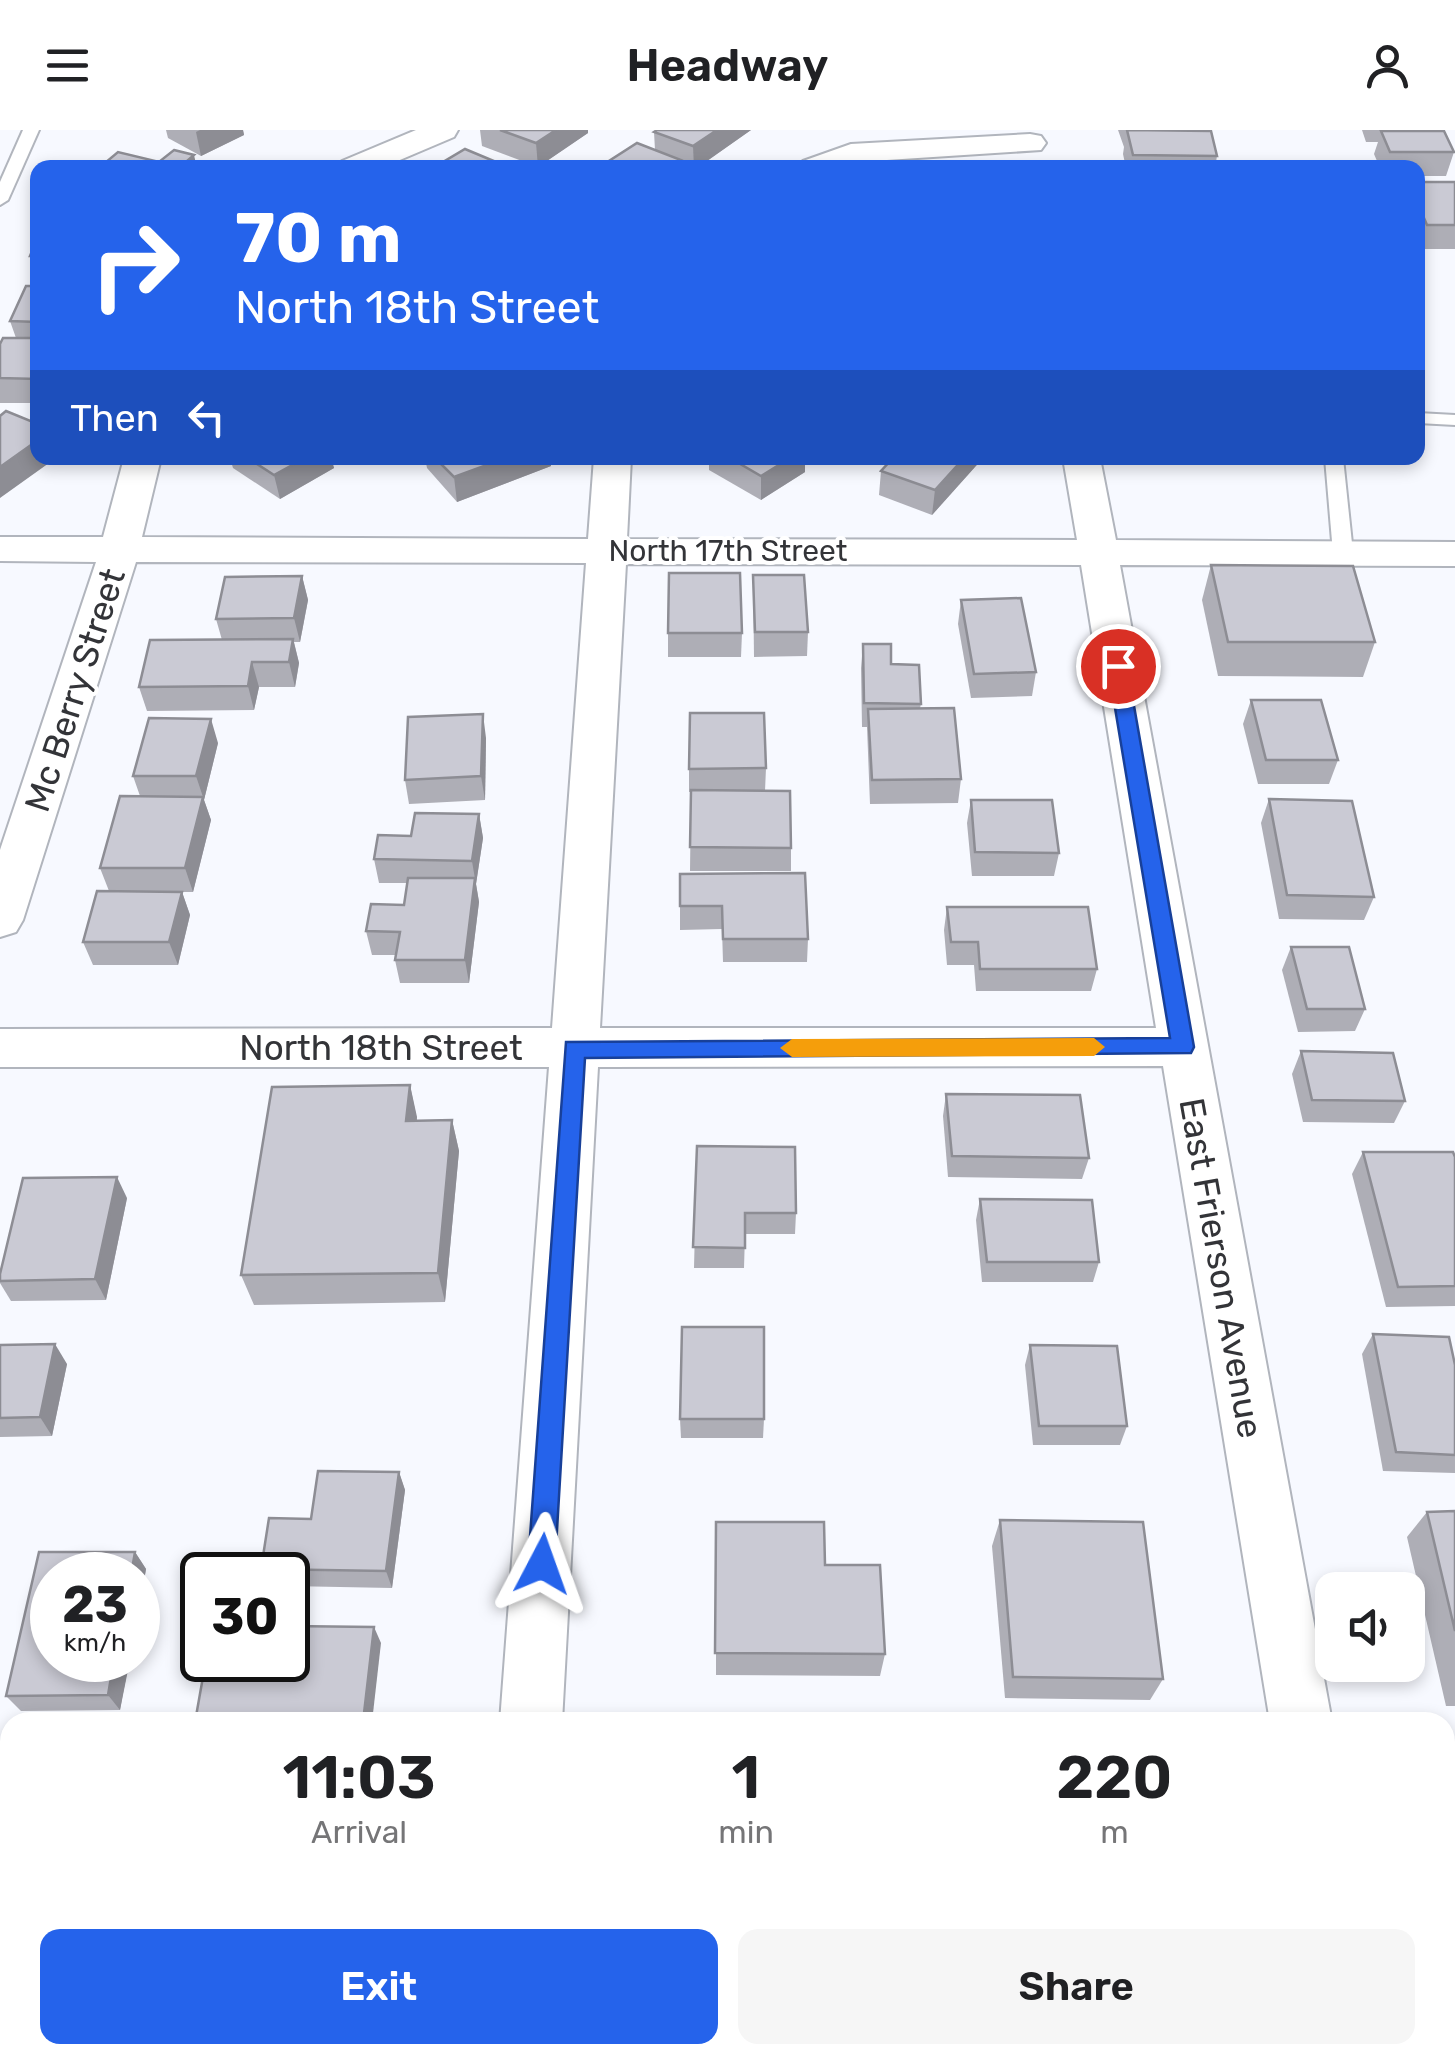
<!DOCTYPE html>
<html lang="en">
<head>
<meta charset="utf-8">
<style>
	:root { --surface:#fff; --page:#f6f6f6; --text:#202124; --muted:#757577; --accent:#2563eb }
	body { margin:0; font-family:Rubik,sans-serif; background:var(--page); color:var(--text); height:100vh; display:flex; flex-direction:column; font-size:38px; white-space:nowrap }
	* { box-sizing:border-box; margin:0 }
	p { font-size:32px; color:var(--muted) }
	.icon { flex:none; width:55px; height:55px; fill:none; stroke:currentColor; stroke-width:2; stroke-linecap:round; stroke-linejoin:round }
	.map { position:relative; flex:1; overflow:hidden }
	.side { position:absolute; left:0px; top:1582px; width:1455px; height:352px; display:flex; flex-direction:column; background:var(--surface); border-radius:30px 30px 0 0; box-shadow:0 5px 15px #0003 }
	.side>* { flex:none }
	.top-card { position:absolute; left:30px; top:30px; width:1395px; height:305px; border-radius:20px; box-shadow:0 5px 15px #0003; background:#2563eb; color:#fff; overflow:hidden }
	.tools { position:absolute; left:1315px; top:1442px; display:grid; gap:20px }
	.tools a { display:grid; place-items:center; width:110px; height:110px; border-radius:20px; background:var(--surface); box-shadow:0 5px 15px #0003; font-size:50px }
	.speed { position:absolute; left:30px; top:1422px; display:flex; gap:20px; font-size:50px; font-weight:700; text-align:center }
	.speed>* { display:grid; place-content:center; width:130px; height:130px; border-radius:50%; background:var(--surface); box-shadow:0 5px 15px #0003; line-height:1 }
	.speed small { font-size:25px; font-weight:400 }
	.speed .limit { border:5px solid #111; border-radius:15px; background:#fff; color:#111 }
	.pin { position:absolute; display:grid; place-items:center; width:85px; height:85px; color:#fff; margin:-42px; border:5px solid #fff; border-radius:50%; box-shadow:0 2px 10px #0007 }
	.me { position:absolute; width:110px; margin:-55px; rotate:4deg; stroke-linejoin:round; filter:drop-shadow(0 0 8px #0008) }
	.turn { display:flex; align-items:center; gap:35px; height:210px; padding:0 40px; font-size:45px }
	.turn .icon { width:130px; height:130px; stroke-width:2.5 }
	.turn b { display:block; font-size:70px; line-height:85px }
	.then { display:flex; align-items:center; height:95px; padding:0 40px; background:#0003; gap:20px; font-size:38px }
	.eta { display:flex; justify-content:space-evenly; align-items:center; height:170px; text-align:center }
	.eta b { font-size:60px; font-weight:600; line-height:70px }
	.button { display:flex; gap:20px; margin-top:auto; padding:20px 40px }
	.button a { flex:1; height:115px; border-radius:20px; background:var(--accent); color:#fff; font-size:40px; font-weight:600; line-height:115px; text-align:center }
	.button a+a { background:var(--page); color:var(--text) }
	header { display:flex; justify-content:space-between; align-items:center; height:130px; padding:0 40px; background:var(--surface); font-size:45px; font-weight:600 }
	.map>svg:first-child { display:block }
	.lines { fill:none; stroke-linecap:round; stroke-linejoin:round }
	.lane-casing { stroke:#b1b5bd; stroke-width:4 }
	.street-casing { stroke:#b1b5bd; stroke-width:4 }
	.lane { fill:#fff; fill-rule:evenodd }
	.street { fill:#fff; fill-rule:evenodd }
	.wall { fill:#aeaeb6 }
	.shaded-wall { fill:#8d8d94 }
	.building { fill:#cacad4; stroke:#8d8d94; stroke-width:2.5 }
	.route { fill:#2563eb; stroke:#184099; stroke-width:2.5 }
	.slow { fill:#f59e0b }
	.labels { text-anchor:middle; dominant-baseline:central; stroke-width:8; stroke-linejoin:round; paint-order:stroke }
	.far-street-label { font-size:30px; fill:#333438; stroke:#fff }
	.street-label { font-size:35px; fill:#333438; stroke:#fff }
</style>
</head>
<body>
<header><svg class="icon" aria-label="menu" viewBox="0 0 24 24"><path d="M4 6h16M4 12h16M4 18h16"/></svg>Headway<svg class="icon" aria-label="person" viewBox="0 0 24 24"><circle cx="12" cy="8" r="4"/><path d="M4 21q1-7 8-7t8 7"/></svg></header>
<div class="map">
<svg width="1455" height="1934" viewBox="0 0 1455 1934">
	<rect width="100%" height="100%" fill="#f7f9ff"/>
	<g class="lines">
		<g class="lane-casing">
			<g id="lane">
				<polygon points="23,0 39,0 8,70 0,75 0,52"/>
				<polygon points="1418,283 1455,285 1455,295 1418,293"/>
				<polygon points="1325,328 1343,328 1353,423 1343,429 1333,423"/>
			</g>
		</g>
		<g class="street-casing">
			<g id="street">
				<polygon points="416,0 458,0 454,7 381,38 338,38 342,31"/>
				<polygon points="1030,4 1041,6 1046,13 1041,20 856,32 843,38 799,38 803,31 851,14"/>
				<path d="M124,328H161L142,407L588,409L594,328H631L627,409L1077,410L1063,328H1100L1116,410L1455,412V436L1120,435L1332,1592H1270L1163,936L598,937L562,1592H500L549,937H0V899L552,898L586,433L136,432L23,790L16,802L0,807V720L96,432L0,431V407H103ZM626,434L1081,435L1156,898H600Z"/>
				<rect x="1445" y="1698" width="10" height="66"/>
				<polygon points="0,1705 10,1705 10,1869 0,1874"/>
				<polygon points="829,1925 897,1925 898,1934 828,1934"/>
				<polygon points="1326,1925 1394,1925 1397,1934 1327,1934"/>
			</g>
		</g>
		<use href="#lane" class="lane"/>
		<use href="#street" class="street"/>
	</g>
	<g class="wall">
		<polygon points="166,0 243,0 244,5 201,26 168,8"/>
		<polygon points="480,0 588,0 588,3 538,37 482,16"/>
		<polygon points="751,0 697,38 687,38 681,35 681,38 598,38 655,20 654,2"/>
		<polygon points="1118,0 1180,0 1217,26 1215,38 1126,38 1123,24 1124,17"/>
		<polygon points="1362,0 1442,0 1454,22 1446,46 1418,46 1418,38 1380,38 1374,24 1378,12 1366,12"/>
		<polygon points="1418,52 1455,52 1455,119 1419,119 1418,115"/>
		<polygon points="38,107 38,150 37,150 30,126"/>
		<polygon points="38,156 38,273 0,273 0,214 16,208 10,191"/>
		<polygon points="230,328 331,328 334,338 280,369 233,338"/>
		<polygon points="425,328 550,328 551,336 457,372 427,338"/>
		<polygon points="709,328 805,328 805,342 761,370 709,340"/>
		<polygon points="893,328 983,328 932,385 879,365 881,341"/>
		<polygon points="1211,435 1375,512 1363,547 1218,546 1202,470"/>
		<polygon points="753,445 808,502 807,526 754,527"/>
		<polygon points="302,446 308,470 300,512 294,512 299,533 295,557 259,557 254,580 147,581 139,557 222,510 216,489"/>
		<polygon points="961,470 1036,542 1032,566 971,568 958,494"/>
		<polygon points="668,503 742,503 741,527 668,527"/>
		<polygon points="863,514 891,534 921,574 920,578 961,649 958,673 870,674 867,597 862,597 861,538"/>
		<polygon points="1251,570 1338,630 1329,654 1258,654 1243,594"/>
		<polygon points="486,608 485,670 409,674 405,650"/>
		<polygon points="218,613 204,670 211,690 193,762 182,762 190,785 178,835 93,835 83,812 109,761 100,738 140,666 133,646"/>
		<polygon points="766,638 765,661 791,718 791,741 690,741 691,662 689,662 689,639"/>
		<polygon points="1269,669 1374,767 1364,790 1279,789 1261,693"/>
		<polygon points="971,670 1059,723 1054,746 972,746 967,693"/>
		<polygon points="479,684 483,708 476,754 479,772 469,853 400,853 395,830 396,825 372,825 366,801 404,775 407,753 379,753 374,729 411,706"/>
		<polygon points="680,744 808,809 807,832 723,832 722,799 680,800"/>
		<polygon points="947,777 1097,839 1091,861 976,861 974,835 947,835 944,800"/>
		<polygon points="1291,817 1365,879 1355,901 1298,902 1282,840"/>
		<polygon points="1301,921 1405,971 1394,993 1303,992 1292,944"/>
		<polygon points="410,955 417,990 452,990 459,1021 445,1172 254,1175 241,1145"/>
		<polygon points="946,964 1089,1028 1082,1049 948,1047 943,986"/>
		<polygon points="697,1016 796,1083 795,1104 745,1104 744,1138 694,1138"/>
		<polygon points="1363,1022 1455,1027 1455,1176 1386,1177 1352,1044"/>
		<polygon points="127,1068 106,1170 11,1171 0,1153 0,1144"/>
		<polygon points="980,1069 1099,1132 1093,1152 982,1152 976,1090"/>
		<polygon points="1373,1204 1455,1235 1455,1343 1383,1341 1362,1224"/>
		<polygon points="0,1215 67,1234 52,1306 0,1307"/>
		<polygon points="1030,1215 1127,1296 1120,1315 1033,1315 1025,1235"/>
		<polygon points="680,1289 764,1289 763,1308 681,1308"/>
		<polygon points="399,1342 405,1360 392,1458 288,1456 288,1445 264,1445 261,1439 311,1389"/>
		<polygon points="1455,1381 1455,1576 1446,1576 1407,1407 1427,1382"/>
		<polygon points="1000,1390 1163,1549 1150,1570 1005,1568 992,1416"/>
		<polygon points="716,1392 825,1435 885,1524 880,1546 716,1545"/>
		<polygon points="135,1422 146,1439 120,1580 21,1581 6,1566"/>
		<polygon points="138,1925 347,1925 298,1928 297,1934 137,1934"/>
		<polygon points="1070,1925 1174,1925 1175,1934 1071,1934"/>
	</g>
	<g class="shaded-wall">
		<polygon points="200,0 243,0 244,5 201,26 196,2"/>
		<polygon points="556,0 588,0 588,3 538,37 536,13"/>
		<polygon points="717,0 751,0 697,38 694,38 693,16"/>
		<polygon points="194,25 197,38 179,38"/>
		<polygon points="38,310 38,328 56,328 0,368 0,337"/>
		<polygon points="305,328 331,328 334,338 280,369 274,345"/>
		<polygon points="506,328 550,328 551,336 457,372 454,347"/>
		<polygon points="790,328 805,328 805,342 761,370 761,346"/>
		<polygon points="964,328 983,328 932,385 935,360"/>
		<polygon points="302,446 308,470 300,512 294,488"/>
		<polygon points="293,509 299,533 295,557 289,532"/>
		<polygon points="252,532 259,557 254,580 248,556"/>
		<polygon points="483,584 486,608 485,670 481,646"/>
		<polygon points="211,589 218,613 204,670 211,690 193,762 185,738 203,667 196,646"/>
		<polygon points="479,684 483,708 476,754 479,772 469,853 465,830 475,749 472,731"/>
		<polygon points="182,762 190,785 178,835 169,812"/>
		<polygon points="410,955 417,987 414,1022 406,991"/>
		<polygon points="452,990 459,1021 445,1172 438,1143"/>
		<polygon points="117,1047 127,1068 106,1170 95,1149"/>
		<polygon points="55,1214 67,1234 52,1306 40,1287"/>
		<polygon points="399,1342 405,1360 392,1458 386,1441"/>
		<polygon points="135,1422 146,1439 138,1487 138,1445 131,1445"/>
		<polygon points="374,1497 381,1513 372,1592 363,1592"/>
		<polygon points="114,1530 130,1530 120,1580 108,1565"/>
		<polygon points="288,1925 295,1925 298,1928 297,1934 287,1934"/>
	</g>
	<g class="building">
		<polygon points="500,0 556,0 536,13"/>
		<polygon points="657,0 717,0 693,16 654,2"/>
		<polygon points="1127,0 1211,1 1217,26 1133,25"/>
		<polygon points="1381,1 1444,1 1454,22 1390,22"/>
		<polygon points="637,13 681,30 670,38 598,38"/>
		<polygon points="465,19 508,37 433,38"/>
		<polygon points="174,20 194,25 179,38 99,38 118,22 159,32"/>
		<polygon points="1418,52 1455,52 1455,95 1427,95 1418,74"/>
		<polygon points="38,107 38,126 30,126"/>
		<polygon points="26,156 38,156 38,192 10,191"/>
		<polygon points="3,208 38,208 38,249 0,248 0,214"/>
		<polygon points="6,281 38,294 38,310 0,337 0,286"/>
		<polygon points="248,328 305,328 274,345"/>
		<polygon points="435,328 506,328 454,347"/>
		<polygon points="730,328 790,328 761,346"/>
		<polygon points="893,328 964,328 935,360 881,341"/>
		<polygon points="1211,435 1353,436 1375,512 1228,512"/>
		<polygon points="669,443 740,443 742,503 668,503"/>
		<polygon points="753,445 804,445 808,502 755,502"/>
		<polygon points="302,446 294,488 216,489 225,447"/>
		<polygon points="1021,468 1036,542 974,544 961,470"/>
		<polygon points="293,509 289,532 252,532 248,556 139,557 150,510"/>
		<polygon points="863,514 891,514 891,534 919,535 921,574 864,573"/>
		<polygon points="1251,570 1321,570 1338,630 1266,630"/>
		<polygon points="954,578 961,649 872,650 868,579"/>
		<polygon points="690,583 764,583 766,638 689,639"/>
		<polygon points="483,584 481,646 405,650 408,587"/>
		<polygon points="149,588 211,589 196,646 133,646"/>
		<polygon points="691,660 790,661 791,718 690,717"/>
		<polygon points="120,666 203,667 185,738 100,738"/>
		<polygon points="1269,669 1352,671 1374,767 1287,765"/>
		<polygon points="971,670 1052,670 1059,723 975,722"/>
		<polygon points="415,683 479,684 472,731 374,729 378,705 411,706"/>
		<polygon points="805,743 808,809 723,809 722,776 680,776 680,744"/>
		<polygon points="408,748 475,748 465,830 395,830 400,802 366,801 371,774 404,775"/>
		<polygon points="97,761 182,762 169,812 83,812"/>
		<polygon points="947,777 1088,777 1097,839 980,839 978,812 951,812"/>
		<polygon points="1291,817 1349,817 1365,879 1307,879"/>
		<polygon points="1301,921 1393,923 1405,971 1312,970"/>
		<polygon points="410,955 406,991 452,990 438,1143 241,1145 272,957"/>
		<polygon points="946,964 1080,965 1089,1028 952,1026"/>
		<polygon points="697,1016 795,1017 796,1083 745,1083 745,1118 693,1117"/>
		<polygon points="1363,1022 1453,1022 1455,1027 1455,1156 1398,1157"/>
		<polygon points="117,1047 95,1149 0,1151 0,1144 23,1048"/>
		<polygon points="980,1069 1092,1070 1099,1132 987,1132"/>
		<polygon points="682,1197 764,1197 764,1289 680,1289"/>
		<polygon points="1373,1204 1449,1207 1455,1235 1455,1325 1396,1322"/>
		<polygon points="55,1214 40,1287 0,1288 0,1215"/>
		<polygon points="1030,1215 1117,1216 1127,1296 1039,1296"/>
		<polygon points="318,1341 399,1342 386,1441 261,1439 269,1388 311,1389"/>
		<polygon points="1455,1381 1455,1501 1427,1382"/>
		<polygon points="1000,1390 1143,1392 1163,1549 1013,1547"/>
		<polygon points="716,1392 824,1392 825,1435 880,1435 885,1524 715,1523"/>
		<polygon points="39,1422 135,1422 131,1445 52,1445 52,1530 114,1530 108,1565 6,1566"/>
		<polygon points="288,1496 374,1497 363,1592 195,1592 206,1530 288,1530"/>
		<polygon points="138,1925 288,1925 287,1934 137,1934"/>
		<rect x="542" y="1925" width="131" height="9"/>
		<polygon points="1079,1925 1174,1925 1175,1934 1080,1934"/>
	</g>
	<polygon class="route" points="1118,530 1127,536 1194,917 1191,923 585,928 555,1434 551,1443 542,1447 532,1443 528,1434 566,912 1170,908 1108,536"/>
	<polygon class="slow" points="1094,908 1105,917 1094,926 792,927 780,918 792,909"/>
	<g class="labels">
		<g class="far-street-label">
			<text x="728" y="421">North 17th Street</text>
		</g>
		<g class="street-label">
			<text transform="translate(75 560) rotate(-72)">Mc Berry Street</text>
			<text x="381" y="918">North 18th Street</text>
			<text transform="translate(1221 1138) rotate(80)">East Frierson Avenue</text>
		</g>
	</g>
</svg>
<div class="tools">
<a><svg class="icon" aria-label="sound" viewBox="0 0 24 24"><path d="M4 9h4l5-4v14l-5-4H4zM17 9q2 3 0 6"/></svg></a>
</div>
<div class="speed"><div>23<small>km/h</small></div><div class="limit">30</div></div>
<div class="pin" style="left:1118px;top:536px;background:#d93025"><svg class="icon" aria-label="arrive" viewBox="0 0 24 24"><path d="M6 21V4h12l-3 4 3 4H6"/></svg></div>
<svg class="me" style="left:542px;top:1434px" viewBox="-20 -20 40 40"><path d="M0-17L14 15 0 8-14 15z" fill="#2563eb" stroke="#fff" stroke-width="4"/></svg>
<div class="top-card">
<div class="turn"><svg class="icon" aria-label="right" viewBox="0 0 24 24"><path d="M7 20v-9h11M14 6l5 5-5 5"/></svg><div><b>70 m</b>North 18th Street</div></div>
<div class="then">Then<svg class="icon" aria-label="left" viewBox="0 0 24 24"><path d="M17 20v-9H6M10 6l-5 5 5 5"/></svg></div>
</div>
<section class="side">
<div class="eta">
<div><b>11:03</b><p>Arrival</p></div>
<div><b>1</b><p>min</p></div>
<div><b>220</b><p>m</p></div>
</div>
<div class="button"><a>Exit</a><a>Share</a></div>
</section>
</div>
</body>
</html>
